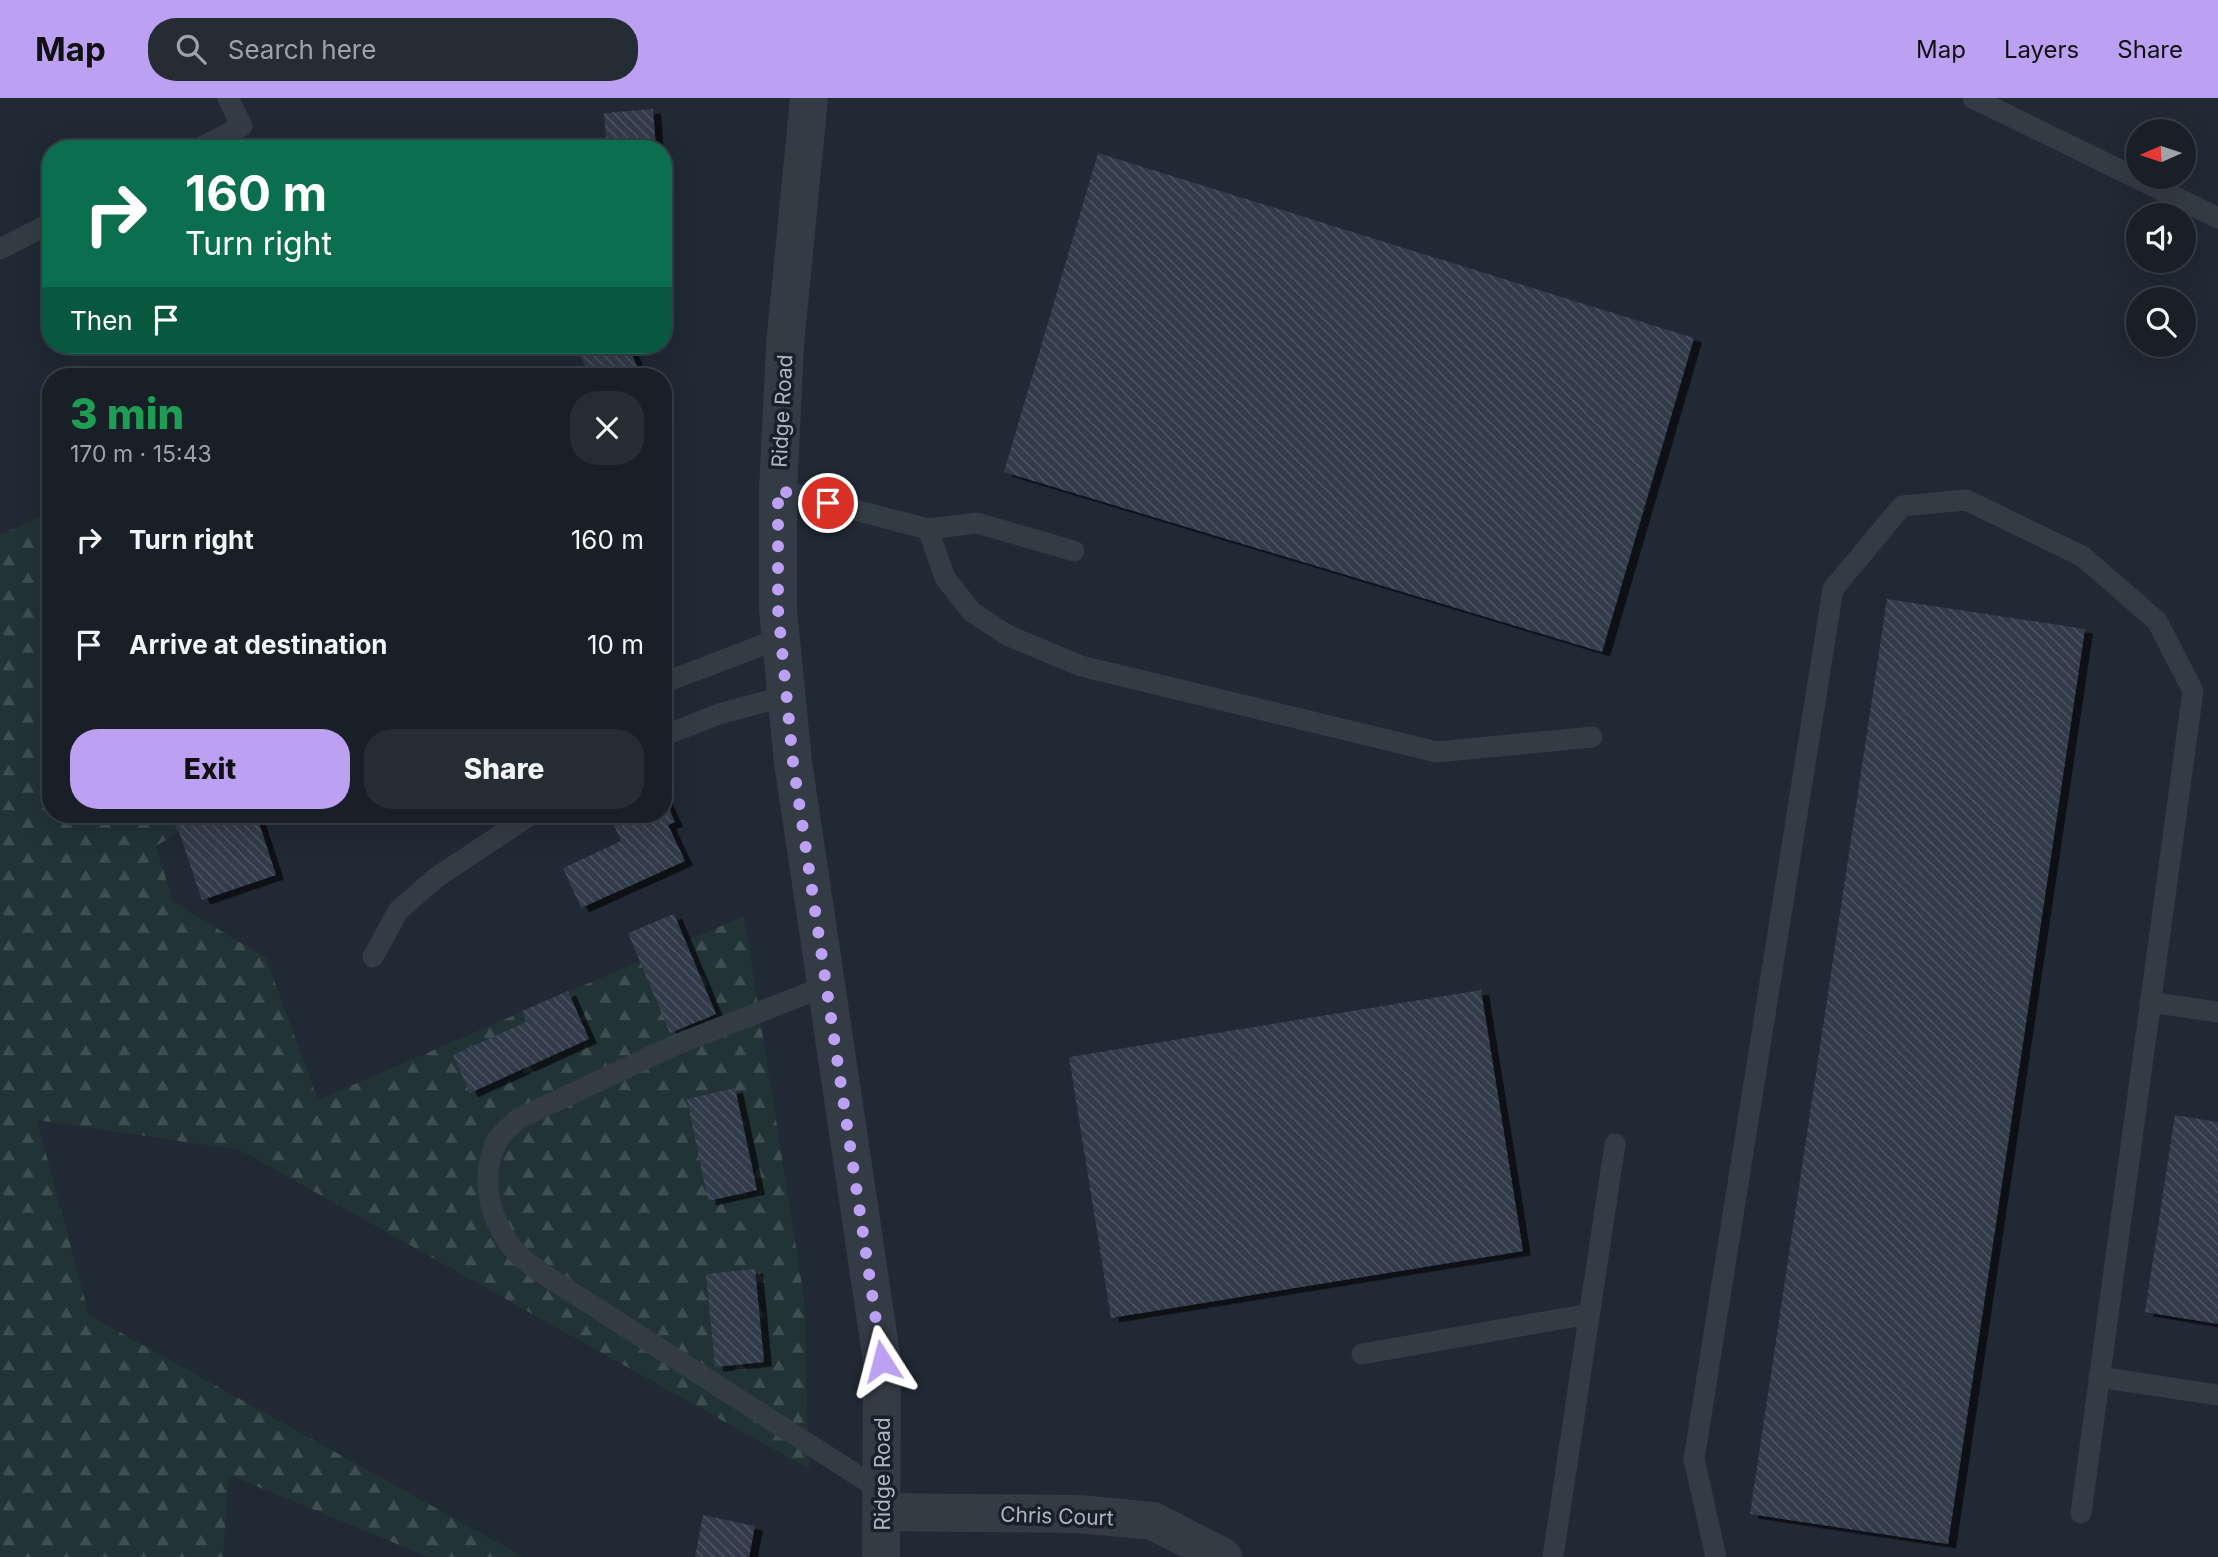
<!DOCTYPE html>
<html lang="en">
<head>
<meta charset="utf-8">
<style>
	:root { --surface:#181f27; --page:#252c33; --text:#f1f3f6; --muted:#9fa2a7; --line:#363d44; --accent:#bca0f2 }
	body { margin:0; font-family:Inter,sans-serif; background:var(--page); color:var(--text); height:100vh; display:flex; flex-direction:column; font-size:26px; white-space:nowrap }
	* { box-sizing:border-box; margin:0 }
	p { font-size:23px; color:var(--muted) }
	.icon { flex:none; width:38px; height:38px; fill:none; stroke:currentColor; stroke-width:2; stroke-linecap:round; stroke-linejoin:round }
	.map { position:relative; flex:1; overflow:hidden }
	.panel { position:absolute; left:42px; top:270px; width:630px; height:455px; display:flex; flex-direction:column; background:var(--surface); border-radius:28px; box-shadow:0 7px 28px #0002,0 0 0 2px var(--line) }
	.panel>* { flex:none }
	.guide { position:absolute; left:42px; top:42px; width:630px; height:214px; border-radius:28px; box-shadow:0 7px 28px #0002,0 0 0 2px var(--line); background:#0b6e4f; color:#fff; overflow:hidden }
	.needle { width:46px; rotate:267deg }
	.controls { position:absolute; left:2126px; top:21px; display:grid; gap:14px }
	.controls a { display:grid; place-items:center; width:70px; height:70px; border-radius:50%; background:var(--surface); box-shadow:0 7px 28px #0002,0 0 0 2px var(--line); font-size:35px }
	.pin { position:absolute; display:grid; place-items:center; width:60px; height:60px; color:#fff; margin:-30px; border:4px solid #fff; border-radius:50%; box-shadow:0 2px 7px #0007 }
	.me { position:absolute; width:77px; margin:-38px; rotate:351deg; stroke-linejoin:round; filter:drop-shadow(0 0 5px #0008) }
	.turn { display:flex; align-items:center; gap:24px; height:147px; padding:0 28px; font-size:32px }
	.turn .icon { width:91px; height:91px; stroke-width:2.5 }
	.turn b { display:block; font-size:49px; line-height:60px }
	.then { display:flex; align-items:center; height:66px; padding:0 28px; background:#0003; gap:14px; font-size:26px }
	.round { display:grid; place-items:center; flex:none; width:74px; height:74px; border-radius:28px; background:var(--page) }
	.head { display:flex; align-items:center; justify-content:space-between; height:119px; padding:0 28px }
	h1 { font-size:42px; font-weight:800; line-height:52px; color:#1e9e55 }
	.action { display:flex; gap:14px; margin-top:auto; padding:14px 28px }
	.action a { flex:1; height:80px; border-radius:28px; background:var(--accent); color:#111; font-size:28px; font-weight:800; line-height:80px; text-align:center }
	.action a+a { background:var(--page); color:var(--text) }
	ul { padding:0; list-style:none }
	li { display:flex; align-items:center; gap:21px; height:105px; padding:0 28px }
	li div { flex:1 }
	li b { display:block; font-size:26px }
	li em { font-style:normal }
	header { display:flex; align-items:center; gap:42px; box-sizing:border-box; height:98px; padding:0 35px; background:var(--accent); color:#111 }
	header strong { font-size:33px }
	nav { display:flex; gap:38px; margin-inline-start:auto; font-size:24px }
	.search { width:490px; height:63px; background:var(--page); display:flex; align-items:center; gap:18px; box-sizing:border-box; padding:0 24px; border-radius:28px; color:var(--muted); font-size:26px }
	.map>svg:first-child { display:block }
	.forest { fill:url(#forest-firs) }
	.building { fill:url(#building-back-hatch); filter:url(#shadow) }
	.lines { fill:none; stroke-linecap:round; stroke-linejoin:round }
	.service { stroke:#333b45; stroke-width:21 }
	.minor { stroke:#333b45; stroke-width:38 }
	.tertiary { stroke:#333b45; stroke-width:38 }
	.route { stroke:#bca0f2; stroke-width:12; stroke-dasharray:0 21.6 }
	.labels { text-anchor:middle; dominant-baseline:central; stroke-width:7; stroke-linejoin:round; paint-order:stroke }
	.street-label { font-size:21px; fill:#adb6c2; stroke:#192029 }
</style>
</head>
<body>
<header>
<strong>Map</strong>
<div class="search"><svg class="icon" aria-label="search" viewBox="0 0 24 24"><circle cx="10" cy="10" r="6"/><path d="M15 15l6 6"/></svg>Search here</div>
<nav><a>Map</a><a>Layers</a><a>Share</a></nav>
</header>
<div class="map">
<svg width="2218" height="1459" viewBox="0 0 2218 1459">
	<defs>
		<pattern id="forest-firs" width="22" height="20" patternUnits="userSpaceOnUse" patternTransform="scale(1.75)"><rect width="22" height="20" fill="#223335"/><path d="M5 1l3.5 6h-7zM16 11l3.5 6h-7z" fill="#3f4e51"/></pattern>
		<pattern id="building-back-hatch" width="6" height="6" patternUnits="userSpaceOnUse" patternTransform="scale(1.75)"><rect width="6" height="6" fill="#303a48"/><path d="M-1 5l2 2M0 0l6 6M5-1l2 2" fill="none" stroke="#4b5461"/></pattern>
		<filter id="shadow"><feDropShadow dx="8" dy="4.5" stdDeviation="0" flood-color="#0009"/></filter>
	</defs>
	<rect width="100%" height="100%" fill="#202934"/>
	<polygon class="forest" points="41,419 51,440 51,716 209,716 156,748 173,804 266,860 318,1002 744,818 804,1200 809,1371 240,1052 37,1022 89,1217 524,1459 429,1459 229,1377 223,1459 0,1459 0,437"/>
	<g class="building">
		<polygon points="653,11 656,51 607,51 604,15"/>
		<polygon points="1098,55 1694,240 1602,554 1004,374"/>
		<polygon points="576,247 628,247 639,273 627,278 589,278"/>
		<polygon points="1887,501 2085,531 1948,1446 1750,1416"/>
		<polygon points="663,698 675,724 668,727 685,763 581,810 563,770 621,743 609,716 663,716"/>
		<polygon points="173,716 256,716 276,777 202,802"/>
		<polygon points="674,816 716,916 670,935 628,835"/>
		<polygon points="1481,892 1523,1153 1111,1220 1069,959"/>
		<polygon points="568,893 589,941 470,995 453,957 526,924 522,913"/>
		<polygon points="735,990 757,1092 708,1103 687,1001"/>
		<polygon points="2175,1017 2218,1024 2218,1226 2145,1214"/>
		<polygon points="755,1171 764,1264 715,1269 706,1176"/>
		<polygon points="703,1417 755,1428 749,1459 695,1459"/>
	</g>
	<g class="lines">
		<g class="service">
			<polyline points="1973,0 2218,120"/>
			<polyline points="198,51 242,28 228,0"/>
			<polyline points="0,151 51,125"/>
			<polyline points="778,392 928,431 945,480 972,514 1007,537 1081,568 1437,654 1592,639"/>
			<polyline points="928,431 977,425 1074,453"/>
			<polyline points="663,585 781,540"/>
			<polyline points="663,638 719,616 786,598"/>
			<polyline points="373,859 398,813 437,779 532,716"/>
			<path d="M826,888L673,948L518,1021C512,1027 504,1033 499,1040C477,1077 490,1127 518,1156C526,1165 538,1172 548,1179L882,1393"/>
			<polyline points="2150,904 2218,914"/>
			<polyline points="1362,1256 1589,1216"/>
			<polyline points="2099,1279 2218,1297"/>
			<polyline points="1553,1459 1615,1046"/>
			<polyline points="1716,1459 1694,1361 1833,491 1902,408 1966,402 2082,458 2157,523 2193,593 2081,1415"/>
		</g>
		<polyline class="minor" points="882,1414 1079,1416 1153,1423 1223,1459"/>
		<polyline class="tertiary" points="809,0 785,247 778,392 778,511 793,664 882,1263 881,1459"/>
	</g>
	<g class="lines">
		<polyline class="route" points="828,405 778,392 778,511 793,664 882,1263"/>
	</g>
	<g class="labels">
		<g class="street-label">
			<text transform="translate(782 313) rotate(-87)">Ridge Road</text>
			<text transform="translate(882 1376) rotate(-90)">Ridge Road</text>
			<text transform="translate(1057 1418) rotate(2)">Chris Court</text>
		</g>
	</g>
</svg>
<div class="controls">
<a><svg class="needle" viewBox="-14 -14 28 28"><path d="M0-13l5 13h-10z" fill="#e53935"/><path d="M0 13l5-13h-10z" fill="#9fa2a7"/></svg></a>
<a><svg class="icon" aria-label="sound" viewBox="0 0 24 24"><path d="M4 9h4l5-4v14l-5-4H4zM17 9q2 3 0 6"/></svg></a>
<a><svg class="icon" aria-label="search" viewBox="0 0 24 24"><circle cx="10" cy="10" r="6"/><path d="M15 15l6 6"/></svg></a>
</div>
<div class="pin" style="left:828px;top:405px;background:#d93025"><svg class="icon" aria-label="arrive" viewBox="0 0 24 24"><path d="M6 21V4h12l-3 4 3 4H6"/></svg></div>
<svg class="me" style="left:882px;top:1263px" viewBox="-20 -20 40 40"><path d="M0-17L14 15 0 8-14 15z" fill="#bca0f2" stroke="#fff" stroke-width="4"/></svg>
<div class="guide">
<div class="turn"><svg class="icon" aria-label="right" viewBox="0 0 24 24"><path d="M7 20v-9h11M14 6l5 5-5 5"/></svg><div><b>160 m</b>Turn right</div></div>
<div class="then">Then<svg class="icon" aria-label="arrive" viewBox="0 0 24 24"><path d="M6 21V4h12l-3 4 3 4H6"/></svg></div>
</div>
<section class="panel">
<div class="head"><div><h1>3 min</h1><p>170 m · 15:43</p></div><a class="round"><svg class="icon" aria-label="close" viewBox="0 0 24 24"><path d="M6 6l12 12M18 6L6 18"/></svg></a></div>
<ul>
<li><svg class="icon" aria-label="right" viewBox="0 0 24 24"><path d="M7 20v-9h11M14 6l5 5-5 5"/></svg><div><b>Turn right</b></div><em>160 m</em></li>
<li><svg class="icon" aria-label="arrive" viewBox="0 0 24 24"><path d="M6 21V4h12l-3 4 3 4H6"/></svg><div><b>Arrive at destination</b></div><em>10 m</em></li>
</ul>
<div class="action"><a>Exit</a><a>Share</a></div>
</section>
</div>
</body>
</html>
